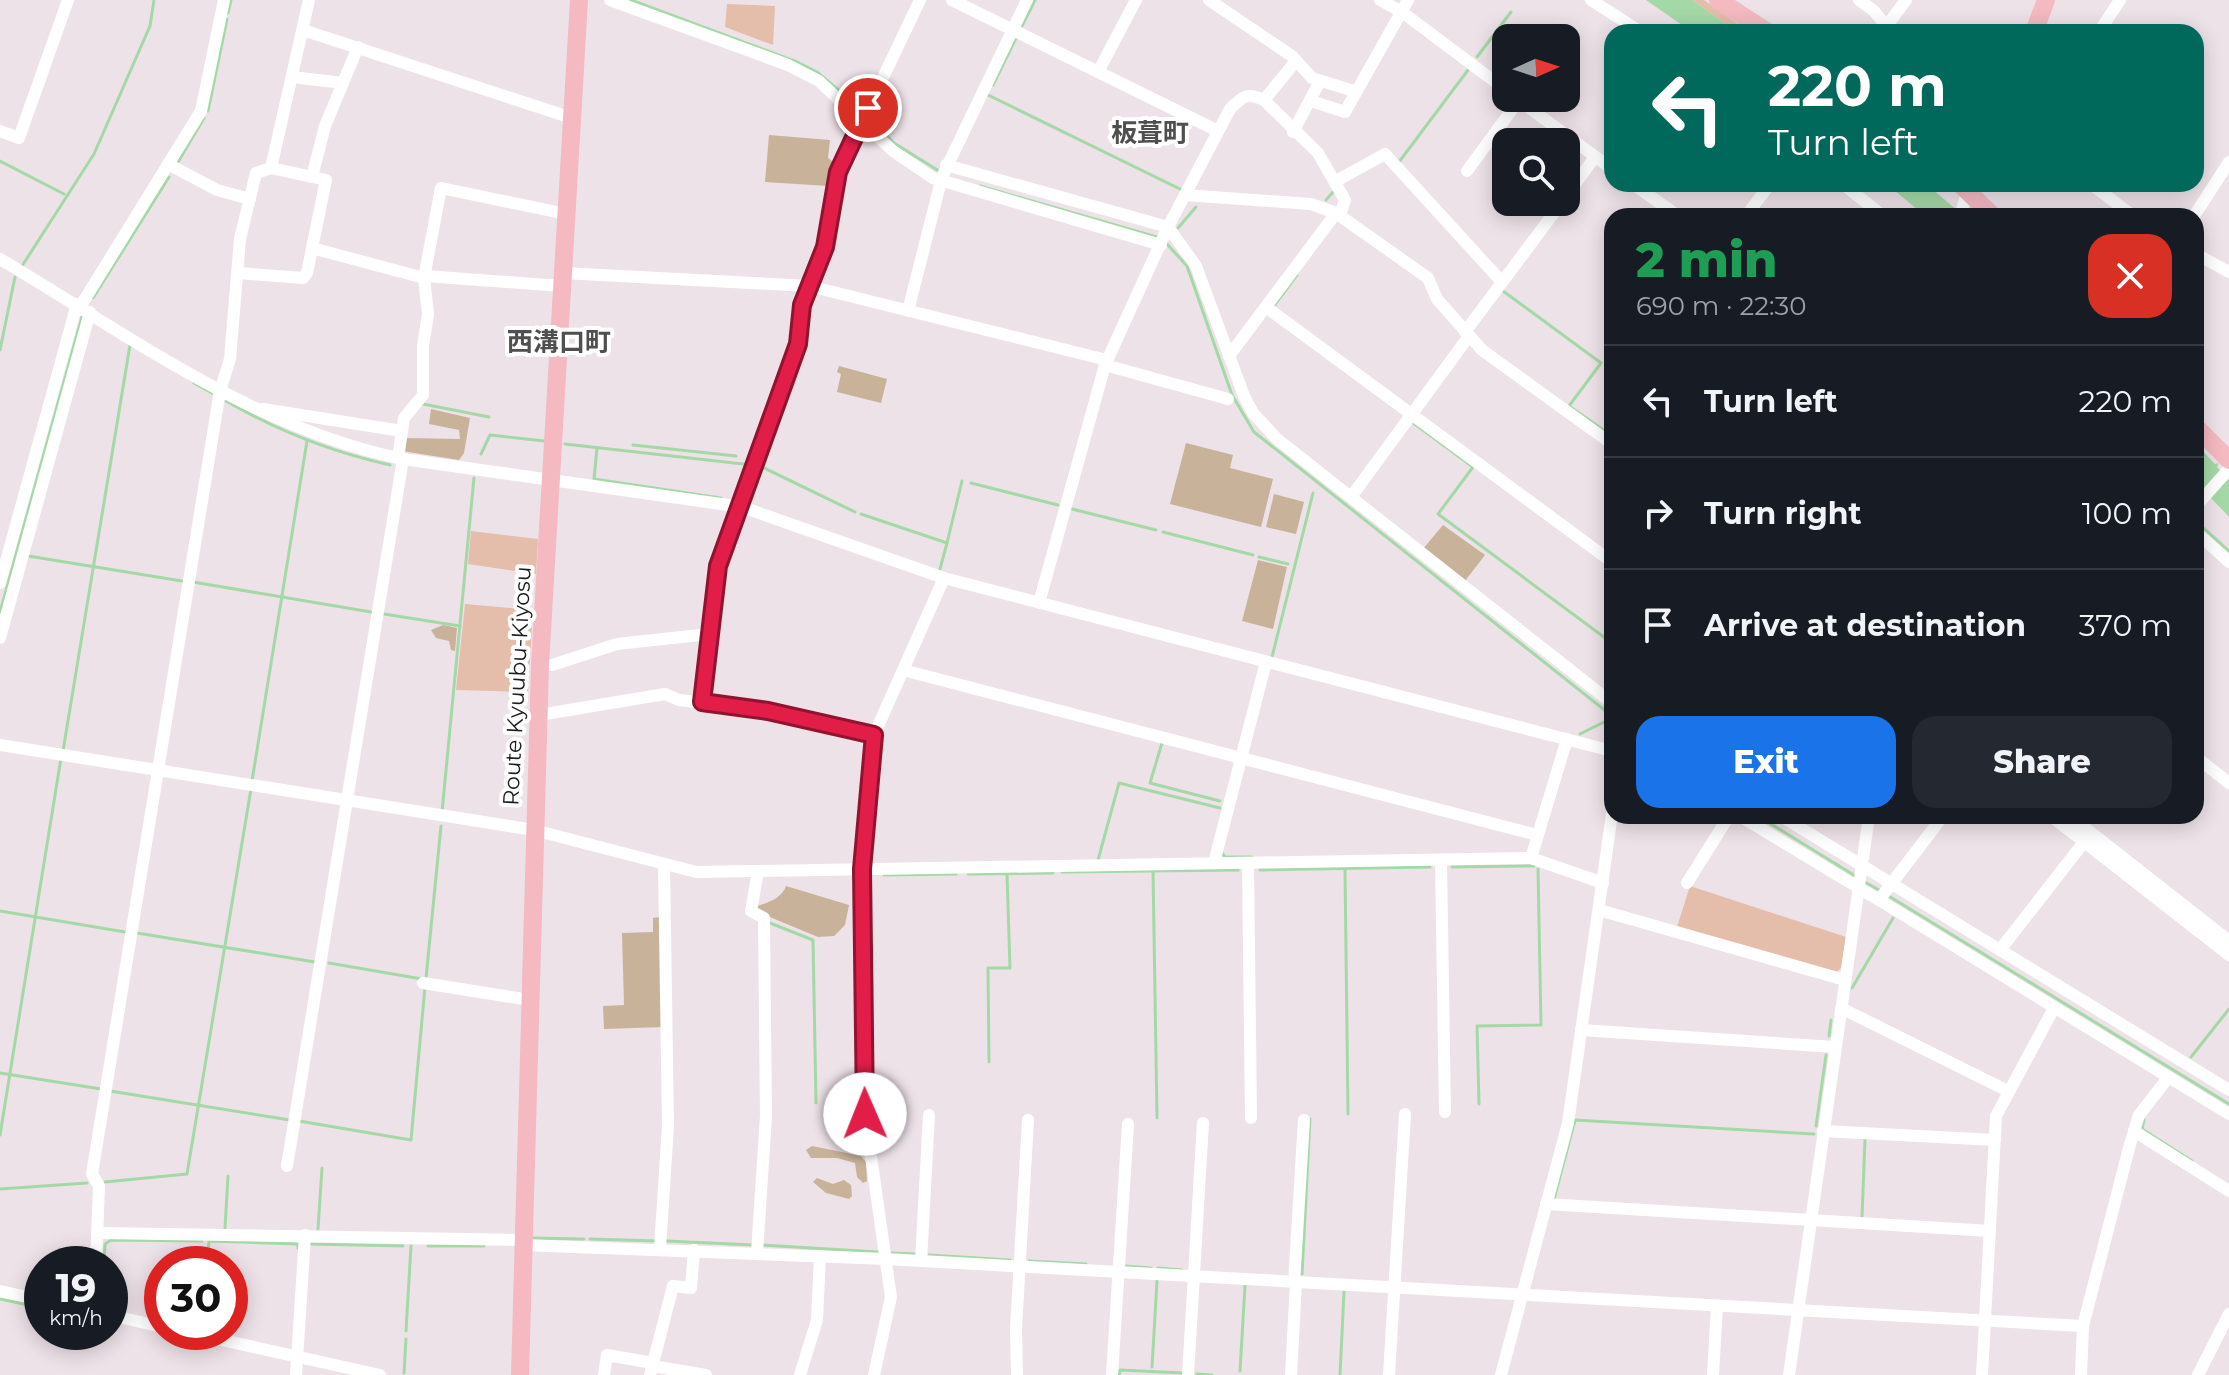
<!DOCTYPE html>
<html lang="en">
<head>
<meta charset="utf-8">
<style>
	:root { --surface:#171b24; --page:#242831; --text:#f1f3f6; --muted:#9ea1a6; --line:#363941; --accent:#1a73e8 }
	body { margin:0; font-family:Montserrat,"Noto Sans JP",sans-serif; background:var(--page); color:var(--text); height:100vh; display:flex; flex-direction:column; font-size:30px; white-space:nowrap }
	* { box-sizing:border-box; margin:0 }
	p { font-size:26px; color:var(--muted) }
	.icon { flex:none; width:44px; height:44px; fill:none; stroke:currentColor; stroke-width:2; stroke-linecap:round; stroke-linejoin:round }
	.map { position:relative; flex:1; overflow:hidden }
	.panel { position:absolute; left:1604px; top:208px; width:600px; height:616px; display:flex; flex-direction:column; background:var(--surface); border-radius:24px; box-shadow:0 4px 20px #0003 }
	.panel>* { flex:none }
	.top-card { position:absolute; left:1604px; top:24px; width:600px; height:168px; border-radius:24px; box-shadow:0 4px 20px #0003; background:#00695c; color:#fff; overflow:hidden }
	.needle { width:52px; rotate:87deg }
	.tools { position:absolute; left:1492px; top:24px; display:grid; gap:16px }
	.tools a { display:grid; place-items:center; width:88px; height:88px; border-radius:16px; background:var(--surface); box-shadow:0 4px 20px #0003; font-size:40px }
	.speed { position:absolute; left:24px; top:1246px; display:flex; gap:16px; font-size:40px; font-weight:700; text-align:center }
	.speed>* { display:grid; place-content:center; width:104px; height:104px; border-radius:50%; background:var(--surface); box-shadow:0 4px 20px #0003; line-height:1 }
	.speed small { font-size:20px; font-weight:400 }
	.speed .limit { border:12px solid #d22; background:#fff; color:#111 }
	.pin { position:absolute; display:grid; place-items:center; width:68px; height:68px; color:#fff; margin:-34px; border:4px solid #fff; border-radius:50%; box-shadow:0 2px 8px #0007 }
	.me { position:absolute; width:88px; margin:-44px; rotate:359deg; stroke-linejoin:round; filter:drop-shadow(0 0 6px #0008) }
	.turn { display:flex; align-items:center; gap:28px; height:168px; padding:0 32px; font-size:36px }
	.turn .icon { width:104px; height:104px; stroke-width:2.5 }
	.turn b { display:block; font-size:56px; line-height:68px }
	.round { display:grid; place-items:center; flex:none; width:84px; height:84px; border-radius:24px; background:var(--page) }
	.headline { display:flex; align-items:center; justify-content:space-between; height:136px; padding:0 32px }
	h1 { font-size:48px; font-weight:800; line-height:60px; color:#1e9e55 }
	.primary-button { display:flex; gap:16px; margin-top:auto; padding:16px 32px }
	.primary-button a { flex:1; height:92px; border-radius:24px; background:var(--accent); color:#fff; font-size:32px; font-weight:800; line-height:92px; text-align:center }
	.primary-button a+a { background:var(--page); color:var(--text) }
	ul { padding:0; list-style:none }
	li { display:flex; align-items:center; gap:24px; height:112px; padding:0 32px; border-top:2px solid var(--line) }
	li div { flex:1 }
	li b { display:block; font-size:30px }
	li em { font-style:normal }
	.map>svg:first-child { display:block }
	.grass { fill:#e4bdab }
	.forest { fill:#c9b29a }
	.water { fill:#a5d8a7 }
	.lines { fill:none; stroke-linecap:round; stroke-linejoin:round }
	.stream { stroke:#a5d8a7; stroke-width:3 }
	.street { stroke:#fff; stroke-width:12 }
	.secondary { stroke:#f4b9c1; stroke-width:18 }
	.route-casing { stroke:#92132f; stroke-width:20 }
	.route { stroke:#e11d48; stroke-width:14 }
	.labels { text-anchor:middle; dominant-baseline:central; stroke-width:8; stroke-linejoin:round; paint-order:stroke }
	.street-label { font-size:22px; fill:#1c1c1c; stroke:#fff }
	.quarter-label { font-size:26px; font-weight:bold; fill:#4f4f4f; stroke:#fff }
</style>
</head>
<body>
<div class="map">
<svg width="2229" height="1375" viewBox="0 0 2229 1375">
	<rect width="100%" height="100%" fill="#ede2e8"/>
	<g class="grass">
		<polygon points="1692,0 1704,0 1745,29 1737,32"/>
		<polygon points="727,4 775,6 773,45 725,27"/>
		<polygon points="471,531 538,539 536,574 468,564"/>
		<polygon points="465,604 533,610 528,692 456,690"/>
		<polygon points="1690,886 1846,937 1841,968 1836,972 1677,927"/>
	</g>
	<g class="forest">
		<polygon points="769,135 830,140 828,158 833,162 828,186 765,182"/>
		<polygon points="839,366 887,379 881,403 837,392 841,374 837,372"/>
		<polygon points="431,409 470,418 464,453 459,460 402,451 404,438 460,439 459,430 429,424"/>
		<polygon points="1186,443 1233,455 1230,468 1273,479 1261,527 1170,504"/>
		<polygon points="1274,494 1304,502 1296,534 1266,527"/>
		<polygon points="1443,525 1485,555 1465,581 1423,549"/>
		<polygon points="1258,560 1287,567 1273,629 1242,621"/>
		<polygon points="443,625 457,628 455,651 451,650 449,641 436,638 431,630"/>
		<path d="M786,886L849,905L845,925L834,936L818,937L758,912V906C769,902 782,898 786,886Z"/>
		<polygon points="661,917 664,1027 604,1029 603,1006 624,1005 622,933 653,932 653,918"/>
		<polygon points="812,1146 861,1156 866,1162 867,1181 863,1183 857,1177 855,1163 837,1158 811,1158 806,1150"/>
		<polygon points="817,1178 833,1184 844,1180 851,1185 852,1196 849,1199 826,1193 813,1182"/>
	</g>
	<g class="water">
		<polygon points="1646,0 1692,0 1737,32 1692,32"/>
		<polygon points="1887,184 1926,184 1964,216 1925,216"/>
		<polygon points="2196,444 2215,464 2219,463 2217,467 2229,480 2229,517 2196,482"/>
	</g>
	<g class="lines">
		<g class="stream">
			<polyline points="631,0 797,62 817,72 861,109"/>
			<polyline points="228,13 231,0"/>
			<polyline points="1022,26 1035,0"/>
			<polyline points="1477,57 1511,12"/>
			<polyline points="993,85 1016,38"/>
			<polyline points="988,95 1182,190"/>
			<polyline points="208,111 227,19"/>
			<polyline points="869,118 894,143 939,171"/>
			<polyline points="0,161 64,194"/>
			<polyline points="178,162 204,118"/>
			<polyline points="1399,162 1468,70"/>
			<polyline points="831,177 848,136"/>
			<polyline points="980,186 1160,238"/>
			<polyline points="1326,200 1334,191"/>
			<polyline points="1178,228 1196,207"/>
			<polyline points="1166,243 1187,266 1232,395 1254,432 1612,716"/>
			<polyline points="22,266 94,154 150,26 154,0"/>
			<polyline points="1503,291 1601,363 1569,406 1612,436"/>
			<polyline points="93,298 169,177"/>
			<polyline points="1273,307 1297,275"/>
			<polyline points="0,350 15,277"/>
			<polyline points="194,383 212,393"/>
			<path d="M226,401C278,431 331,452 390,465"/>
			<polyline points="423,404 489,417"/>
			<polyline points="1412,422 1473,467 1438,514 1612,643"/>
			<polyline points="565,444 752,465"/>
			<polyline points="633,445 736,456"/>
			<polyline points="597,448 594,479 721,498"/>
			<polyline points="481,454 490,435 544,441"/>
			<polyline points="760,466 855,512"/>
			<polyline points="971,483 1058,505"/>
			<polyline points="1068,508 1156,530"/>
			<polyline points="861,514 947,543 940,569"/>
			<polyline points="2199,524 2229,551"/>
			<polyline points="1163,532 1253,555"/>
			<polyline points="947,543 962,481"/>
			<polyline points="28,556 182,581"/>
			<polyline points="1259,557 1288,564"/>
			<polyline points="193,582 371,612"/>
			<polyline points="0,612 82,317"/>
			<polyline points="384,614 460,626"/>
			<polyline points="1272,657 1313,493"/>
			<polyline points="1580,734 1604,722"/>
			<polyline points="1162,743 1150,783 1220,801"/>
			<polyline points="63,751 130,345 133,346"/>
			<polyline points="252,781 307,441"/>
			<polyline points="442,812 474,478"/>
			<polyline points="1758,816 1857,877"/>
			<polyline points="1222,853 1225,857 1252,857"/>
			<polyline points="1098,860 1119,783 1220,808"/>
			<polyline points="1452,867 1534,866"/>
			<polyline points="1345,869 1348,1114"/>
			<polyline points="1260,870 1430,867"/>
			<polyline points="1153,871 1157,1118"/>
			<polyline points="1062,872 1238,870"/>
			<polyline points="968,874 1053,873"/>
			<polyline points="884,875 956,874"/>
			<polyline points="1863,881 1881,891"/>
			<polyline points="1887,895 2229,1104"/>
			<polyline points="0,911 125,932"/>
			<polyline points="770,923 813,940 816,1103"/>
			<polyline points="137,933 315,962"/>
			<polyline points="329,963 422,979"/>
			<polyline points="426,978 441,826"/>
			<polyline points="1852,988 1893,918"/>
			<polyline points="1829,1036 1831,1020"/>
			<polyline points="2191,1057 2229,1009"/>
			<polyline points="989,1062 988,968 1010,968 1007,873"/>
			<polyline points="0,1073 101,1089"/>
			<polyline points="110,1091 290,1120"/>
			<polyline points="1479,1104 1477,1026 1541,1025 1538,869"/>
			<polyline points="2144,1120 2142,1129 2192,1161"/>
			<polyline points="299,1121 411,1140 425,987"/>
			<polyline points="1816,1126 1826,1055"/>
			<polyline points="0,1135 61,758"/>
			<polyline points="105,1182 187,1174 251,789"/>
			<polyline points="0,1189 87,1183"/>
			<polyline points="1554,1199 1575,1120 1814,1134"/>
			<polyline points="1862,1217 1865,1139"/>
			<polyline points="225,1228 228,1176"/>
			<polyline points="318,1229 322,1168"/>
			<polyline points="532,1238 584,1239"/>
			<polyline points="590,1239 658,1241"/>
			<polyline points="666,1241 754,1245"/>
			<polyline points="309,1244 403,1246"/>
			<polyline points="762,1245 878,1252"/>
			<polyline points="428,1246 484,1246"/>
			<polyline points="892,1253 915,1254"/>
			<polyline points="929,1255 1010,1260"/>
			<polyline points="1029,1261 1086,1264"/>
			<polyline points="104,1264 105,1244 111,1240 202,1241"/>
			<polyline points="207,1264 209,1241 298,1244 298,1248"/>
			<polyline points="1125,1266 1151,1268"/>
			<polyline points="1158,1268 1182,1270"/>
			<polyline points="1302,1274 1310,1119"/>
			<polyline points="0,1299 42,1308"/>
			<polyline points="406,1331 411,1246"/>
			<polyline points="1152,1367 1157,1281"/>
			<polyline points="1240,1371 1245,1286"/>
			<polyline points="404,1373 406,1339"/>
			<polyline points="1197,1374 1212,1375"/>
			<polyline points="1119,1375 1120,1370 1183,1373"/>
			<polyline points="1340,1375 1344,1292"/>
		</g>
		<g class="street">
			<polyline points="610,0 788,65 819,81 893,151 933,178 1161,245"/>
			<polyline points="952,0 1218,131"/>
			<polyline points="1209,0 1292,56 1312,78 1354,91"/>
			<polyline points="1380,0 1402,12 1506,90"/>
			<polyline points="1591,0 1641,32"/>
			<polyline points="1859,0 1874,11 1891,32"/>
			<polyline points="1886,27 1906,0"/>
			<polyline points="303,30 572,118"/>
			<polyline points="2099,32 2120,0"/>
			<polyline points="1098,72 1136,0"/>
			<polyline points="292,77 343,83"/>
			<polyline points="1516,98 1612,169"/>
			<polyline points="1264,100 1318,153 1345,200 1340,215"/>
			<polyline points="1311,101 1345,112 1408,0"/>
			<polyline points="0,131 19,138 68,0"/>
			<polyline points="1293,132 1320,81"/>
			<polyline points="168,164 217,190 250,199"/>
			<polyline points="946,165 1168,227 1196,266 1244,396 1253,413 1277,439 1612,703"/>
			<polyline points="1467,171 1519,100"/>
			<polyline points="312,177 325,126 358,47"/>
			<polyline points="1336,181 1385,154 1502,282"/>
			<polyline points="1633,184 1678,216"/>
			<polyline points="1843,184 1883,216"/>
			<polyline points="2091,184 2133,216"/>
			<polyline points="1185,195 1311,204 1336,213 1428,278 1437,299 1482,350 1612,444"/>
			<polyline points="1566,196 1595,157"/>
			<polyline points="1746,216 1770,184"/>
			<polyline points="1960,216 1968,190"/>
			<polyline points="2194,216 2229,162"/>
			<polyline points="312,248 424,278"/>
			<polyline points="2196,254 2229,272"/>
			<path d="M0,259C129,335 254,429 403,459L742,507L944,578L1612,751"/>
			<polyline points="238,273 303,278 307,273 326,180 271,168"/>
			<polyline points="563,273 809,286 1107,360"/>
			<polyline points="425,276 562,286"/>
			<polyline points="80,307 201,111 224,0"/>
			<polyline points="1266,307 1612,562"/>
			<polyline points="908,311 942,177 1027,0"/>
			<polyline points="1465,332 1562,202"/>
			<polyline points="1229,356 1336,213"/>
			<polyline points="1105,365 1228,399"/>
			<polyline points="263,409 402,431"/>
			<polyline points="398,458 404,418 423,395 423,346 428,314 424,278 441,188 566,214"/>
			<polyline points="1351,497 1469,336"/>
			<polyline points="2196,506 2229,469"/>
			<polyline points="2196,532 2229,562"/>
			<polyline points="0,583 77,304"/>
			<path d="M1039,603L1105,365L1168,227L1230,109C1243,96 1247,92 1264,100L1295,62"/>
			<polyline points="0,638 90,312"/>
			<polyline points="540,665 552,665 617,644 709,634"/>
			<polyline points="903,670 1537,835"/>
			<polyline points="702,702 718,566 798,344 802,305 825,247 838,172 920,0"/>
			<polyline points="539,715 665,694 679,700 768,711 874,735"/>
			<polyline points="0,745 534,830 696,872 1531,858 1603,883"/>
			<polyline points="2196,757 2229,783"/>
			<polyline points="1740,816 1879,900 1943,816"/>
			<polyline points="1781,816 2229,1090"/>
			<polyline points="2051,816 2229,955"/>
			<polyline points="2070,816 2229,941"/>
			<polyline points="1531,858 1567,739"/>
			<polyline points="1441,860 1445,1112"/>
			<polyline points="1214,863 1266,662"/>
			<polyline points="1248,863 1251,1118"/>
			<polyline points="1687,883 1729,816"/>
			<polyline points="1879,900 2229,1114"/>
			<polyline points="1599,910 1845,980"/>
			<polyline points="2000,950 2084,842"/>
			<polyline points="423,983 530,1000"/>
			<polyline points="1841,1008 2008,1091"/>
			<polyline points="1581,1030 1835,1047"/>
			<polyline points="1823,1131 1995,1140"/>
			<polyline points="2134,1131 2229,1191"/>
			<polyline points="287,1166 403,459"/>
			<polyline points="1546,1204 1990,1231"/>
			<polyline points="99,1233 521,1240"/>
			<polyline points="521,1245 886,1259 2083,1326"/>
			<polyline points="660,1248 668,1126 664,864"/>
			<polyline points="757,1253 766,1116 764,918 751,911 758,871"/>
			<polyline points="921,1261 929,1115"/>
			<polyline points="96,1264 99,1186 92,1174 220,391 230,359 240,239 256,173 271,168 309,0"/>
			<polyline points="1294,1283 1304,1120"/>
			<polyline points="0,1291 42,1300"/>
			<polyline points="110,1315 162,1327"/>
			<polyline points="186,1332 380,1375"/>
			<polyline points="652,1366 706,1375"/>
			<polyline points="296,1375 305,1235"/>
			<polyline points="604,1375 607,1355 653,1363"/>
			<polyline points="650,1375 673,1286 691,1288 694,1250"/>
			<polyline points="800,1375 817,1320 820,1256"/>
			<polyline points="874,1375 891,1297 865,1114 862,869 874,735 944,578"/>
			<polyline points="1017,1375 1016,1329 1028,1120"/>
			<polyline points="1112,1375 1128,1124"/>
			<polyline points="1188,1375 1203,1123"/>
			<polyline points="1291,1375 1296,1283"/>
			<polyline points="1389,1375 1405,1114"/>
			<polyline points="1501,1375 1568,1123 1612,814"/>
			<polyline points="1713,1375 1717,1306"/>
			<polyline points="1789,1375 1869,816"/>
			<polyline points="1982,1375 1996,1116 2054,1008"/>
			<polyline points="2081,1375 2083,1326 2129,1148 2139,1115 2168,1078"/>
			<polyline points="2198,1375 2229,1314"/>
		</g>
		<g class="secondary">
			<polyline points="1718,0 1768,32"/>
			<polyline points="2034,32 2046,0"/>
			<polyline points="1960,184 1993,216"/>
			<polyline points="2196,427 2229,460"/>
			<polyline points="520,1375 540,665 579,0"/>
		</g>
	</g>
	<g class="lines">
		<g class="route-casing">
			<polyline id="route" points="865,1114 862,869 874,735 768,711 702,702 718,566 798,344 802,305 825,247 838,172 868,108"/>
		</g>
		<use href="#route" class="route"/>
	</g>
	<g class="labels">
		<g class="street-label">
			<text transform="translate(517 686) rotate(-87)">Route Kyuubu-Kiyosu</text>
		</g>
		<g class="quarter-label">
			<text x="1150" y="133">板葺町</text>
			<text x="559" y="342">西溝口町</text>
		</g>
	</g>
</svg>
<div class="tools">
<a><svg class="needle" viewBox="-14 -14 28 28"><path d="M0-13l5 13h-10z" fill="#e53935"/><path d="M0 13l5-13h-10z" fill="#9ea1a6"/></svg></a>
<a><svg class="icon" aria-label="search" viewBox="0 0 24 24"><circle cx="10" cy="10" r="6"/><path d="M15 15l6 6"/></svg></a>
</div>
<div class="speed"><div>19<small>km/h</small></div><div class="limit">30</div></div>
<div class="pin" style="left:868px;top:108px;background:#d93025"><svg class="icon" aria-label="arrive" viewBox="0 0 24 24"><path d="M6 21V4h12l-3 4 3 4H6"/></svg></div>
<svg class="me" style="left:865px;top:1114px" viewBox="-20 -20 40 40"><circle r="19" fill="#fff"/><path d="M0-13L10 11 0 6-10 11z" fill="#e11d48"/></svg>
<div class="top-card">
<div class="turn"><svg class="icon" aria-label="left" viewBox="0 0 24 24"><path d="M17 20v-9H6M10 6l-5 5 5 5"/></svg><div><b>220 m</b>Turn left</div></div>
</div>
<section class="panel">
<div class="headline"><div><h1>2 min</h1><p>690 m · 22:30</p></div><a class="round" style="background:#d93025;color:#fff"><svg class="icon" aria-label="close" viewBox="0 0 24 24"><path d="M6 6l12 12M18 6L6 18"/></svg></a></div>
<ul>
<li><svg class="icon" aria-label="left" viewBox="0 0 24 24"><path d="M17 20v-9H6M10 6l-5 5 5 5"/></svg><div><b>Turn left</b></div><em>220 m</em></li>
<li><svg class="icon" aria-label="right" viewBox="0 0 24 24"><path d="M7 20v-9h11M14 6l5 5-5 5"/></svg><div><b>Turn right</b></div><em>100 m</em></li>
<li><svg class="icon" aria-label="arrive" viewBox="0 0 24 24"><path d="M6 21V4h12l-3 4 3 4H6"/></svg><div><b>Arrive at destination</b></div><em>370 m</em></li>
</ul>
<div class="primary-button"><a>Exit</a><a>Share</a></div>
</section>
</div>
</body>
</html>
